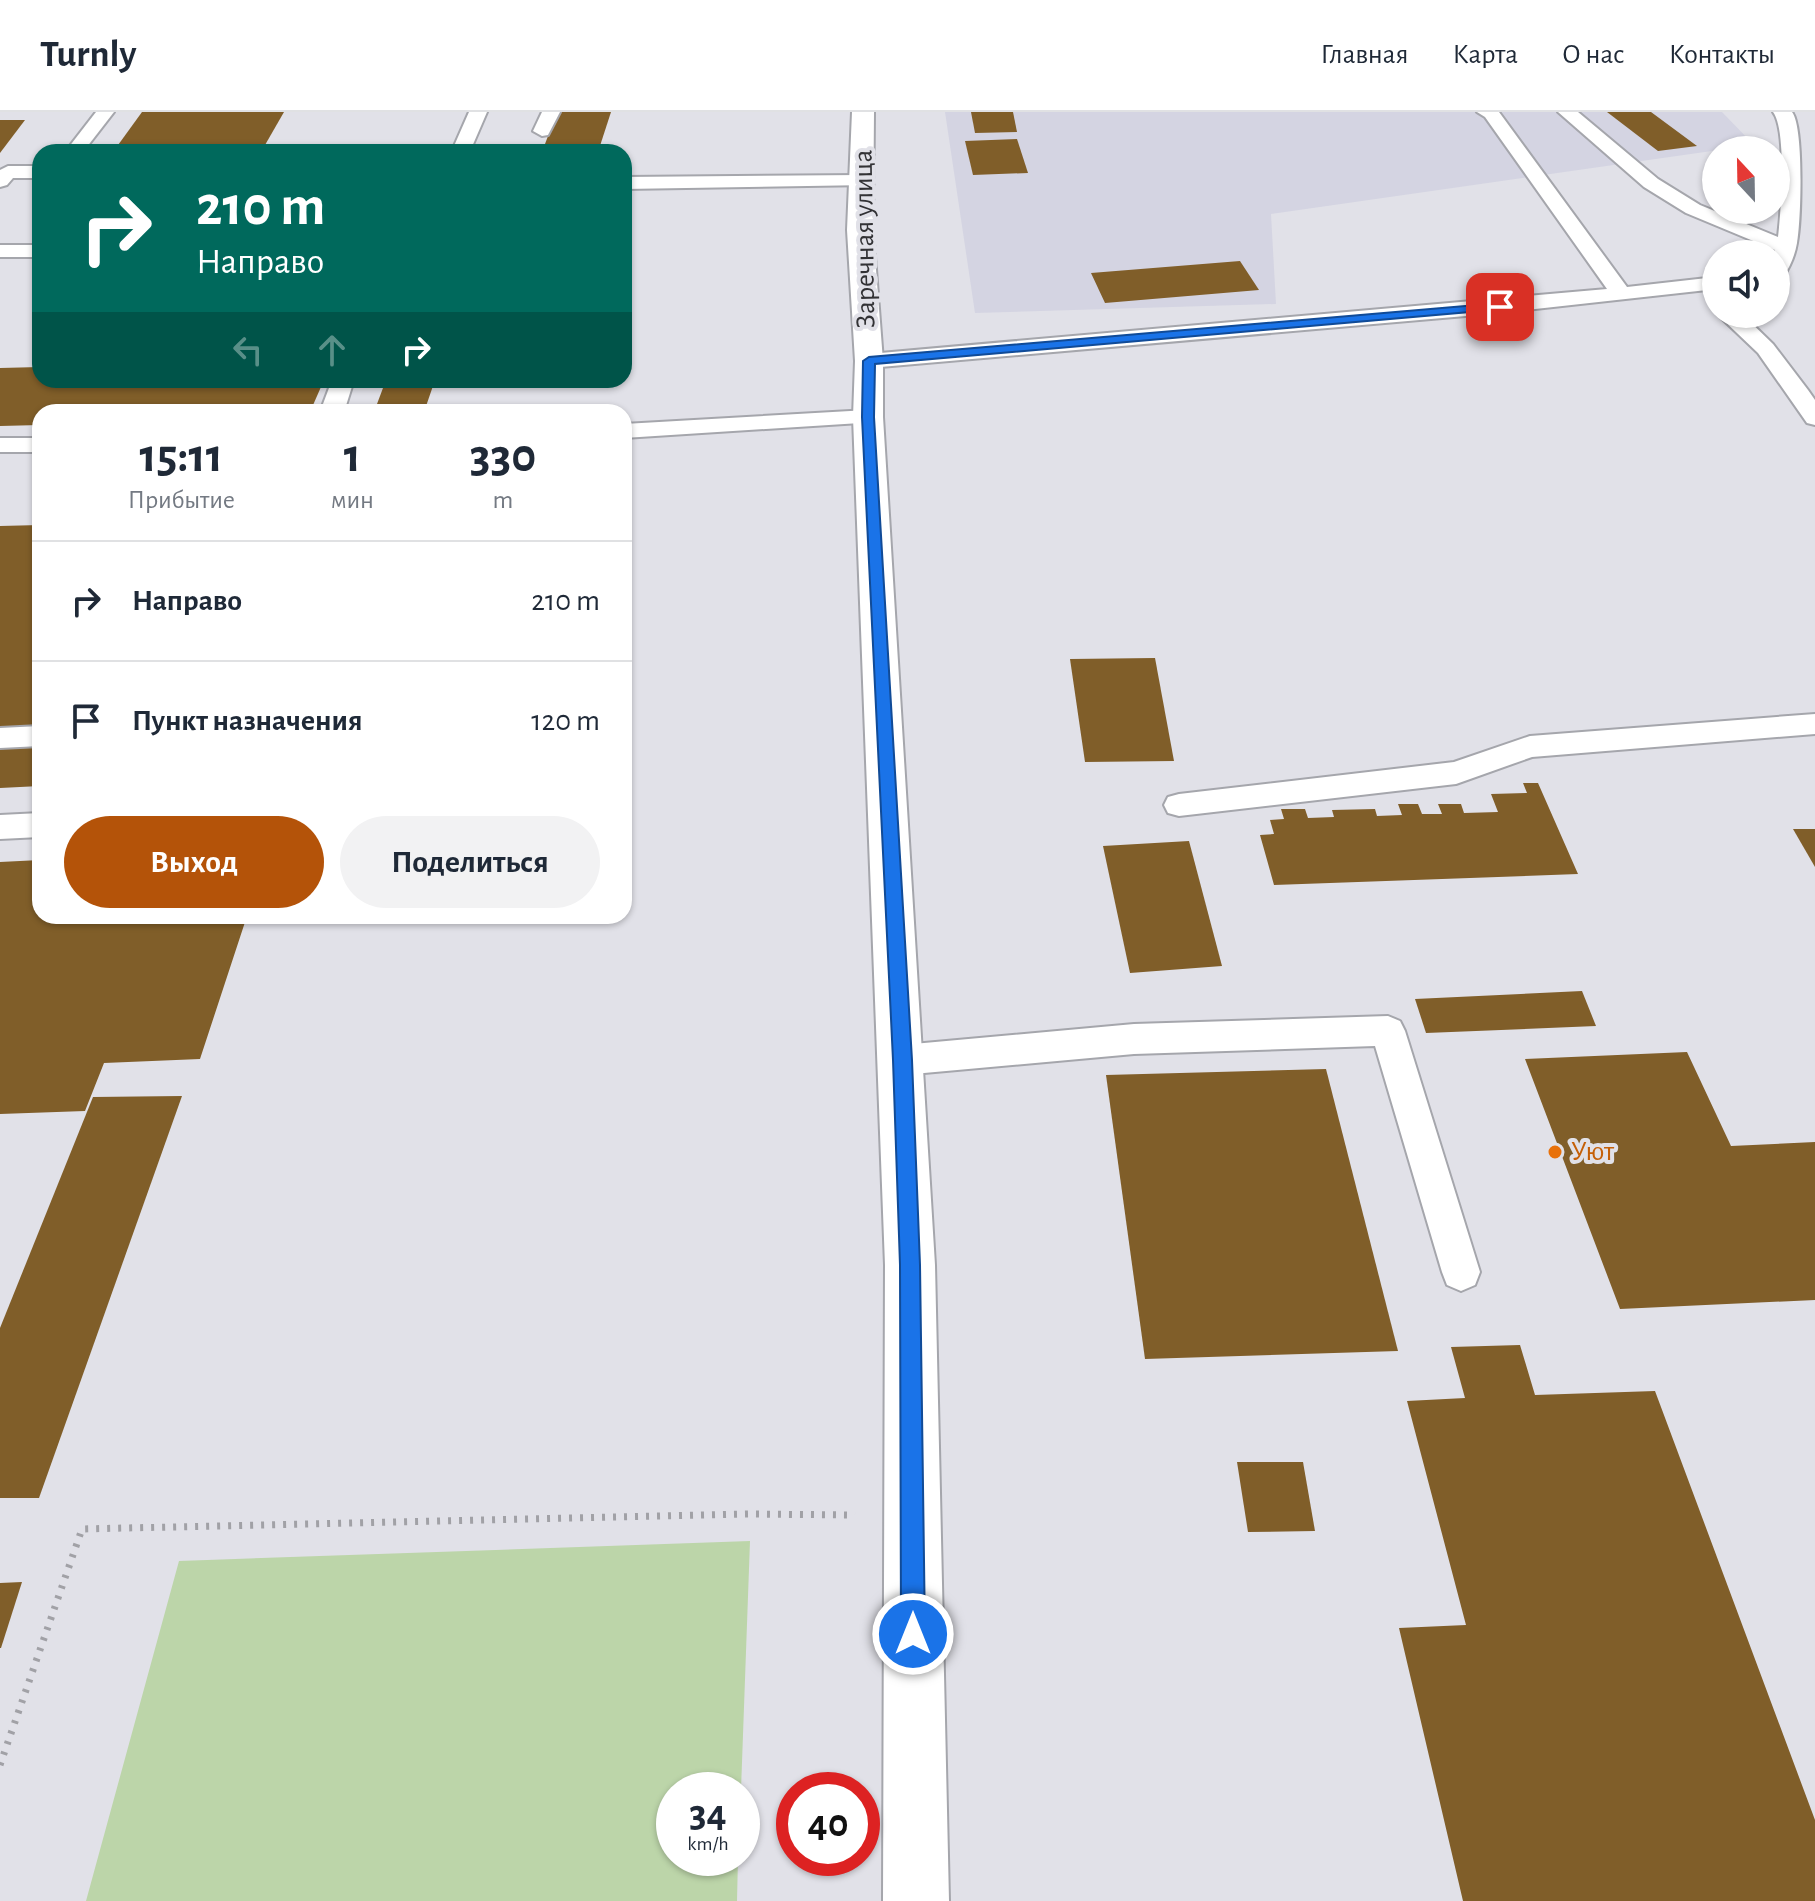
<!DOCTYPE html>
<html lang="ru">
<head>
<meta charset="utf-8">
<style>
	:root { --surface:#fff; --page:#f2f2f3; --text:#1f2937; --muted:#747a83; --line:#e0e1e3; --accent:#b45309 }
	body { margin:0; font-family:"Alegreya Sans",sans-serif; background:var(--page); color:var(--text); height:100vh; display:flex; flex-direction:column; font-size:30px; white-space:nowrap }
	* { box-sizing:border-box; margin:0 }
	p { font-size:26px; color:var(--muted) }
	.icon { flex:none; width:44px; height:44px; fill:none; stroke:currentColor; stroke-width:2; stroke-linecap:round; stroke-linejoin:round }
	.map { position:relative; flex:1; overflow:hidden }
	.drawer { position:absolute; left:32px; top:292px; width:600px; height:520px; display:flex; flex-direction:column; background:var(--surface); border-radius:24px; box-shadow:0 2px 6px #0004 }
	.drawer>* { flex:none }
	.hud { position:absolute; left:32px; top:32px; width:600px; height:244px; border-radius:24px; box-shadow:0 2px 6px #0004; background:#00695c; color:#fff; overflow:hidden }
	.needle { width:52px; rotate:338deg }
	.fabs { position:absolute; left:1702px; top:24px; display:grid; gap:16px }
	.fabs a { display:grid; place-items:center; width:88px; height:88px; border-radius:50%; background:var(--surface); box-shadow:0 2px 6px #0004; font-size:40px }
	.speed { position:absolute; left:656px; top:1660px; display:flex; gap:16px; font-size:40px; font-weight:700; text-align:center }
	.speed>* { display:grid; place-content:center; width:104px; height:104px; border-radius:50%; background:var(--surface); box-shadow:0 2px 6px #0004; line-height:1 }
	.speed small { font-size:20px; font-weight:400 }
	.speed .limit { border:12px solid #d22; background:#fff; color:#111 }
	.pin { position:absolute; display:grid; place-items:center; width:68px; height:68px; color:#fff; margin:-34px; border-radius:16px; box-shadow:0 4px 12px #0006 }
	.me { position:absolute; width:88px; margin:-44px; rotate:0deg; stroke-linejoin:round; filter:drop-shadow(0 0 6px #0008) }
	.turn { display:flex; align-items:center; gap:28px; height:168px; padding:0 32px; font-size:36px }
	.turn .icon { width:104px; height:104px; stroke-width:2.5 }
	.turn b { display:block; font-size:56px; line-height:68px }
	.lanes { display:flex; align-items:center; height:76px; padding:0 32px; background:#0003; justify-content:center; gap:40px; direction:ltr }
	.lanes .off { opacity:.35 }
	.eta { display:flex; justify-content:space-evenly; align-items:center; height:136px; text-align:center }
	.eta b { font-size:48px; font-weight:600; line-height:56px }
	.action { display:flex; gap:16px; margin-top:auto; padding:16px 32px }
	.action a { flex:1; height:92px; border-radius:48px; background:var(--accent); color:#fff; font-size:32px; font-weight:600; line-height:92px; text-align:center }
	.action a+a { background:var(--page); color:var(--text) }
	ul { padding:0; list-style:none }
	li { display:flex; align-items:center; gap:24px; height:120px; padding:0 32px; border-top:2px solid var(--line) }
	li div { flex:1 }
	li b { display:block; font-size:30px }
	li em { font-style:normal }
	header { display:flex; align-items:center; gap:48px; box-sizing:border-box; height:112px; padding:0 40px; background:var(--surface); border-bottom:2px solid var(--line) }
	header strong { font-size:38px }
	nav { display:flex; gap:44px; margin-inline-start:auto; font-size:28px }
	.map>svg:first-child { display:block }
	.built { fill:#d4d4e2 }
	.green { fill:#bcd5a9 }
	.building { fill:#805e29 }
	.lines { fill:none; stroke-linecap:round; stroke-linejoin:round }
	.service-casing { stroke:#a5a6ac; stroke-width:4 }
	.tertiary-casing { stroke:#a5a6ac; stroke-width:4 }
	.path { stroke:#a1a1a6; stroke-width:7; stroke-dasharray:3 8; stroke-linecap:butt }
	.service { fill:#fff; fill-rule:evenodd }
	.tertiary { fill:#fff; fill-rule:evenodd }
	.route { fill:#1a73e8; stroke:#114b97; stroke-width:2 }
	.food-dot { fill:#e8710a; stroke:#e1e1e8; stroke-width:3 }
	.labels { text-anchor:middle; dominant-baseline:central; stroke-width:8; stroke-linejoin:round; paint-order:stroke }
	.street-label { font-size:28px; fill:#323235; stroke:#e1e1e8 }
	.food-label { font-size:28px; fill:#c56008; stroke:#e1e1e8; text-anchor:start }
</style>
</head>
<body>
<header>
<strong>Turnly</strong>
<nav><a>Главная</a><a>Карта</a><a>О нас</a><a>Контакты</a></nav>
</header>
<div class="map">
<svg width="1815" height="1789" viewBox="0 0 1815 1789">
	<rect width="100%" height="100%" fill="#e1e1e8"/>
	<polygon class="built" points="945,0 1722,0 1754,33 1271,102 1276,192 975,201"/>
	<polygon class="green" points="750,1429 741,1678 674,1678 674,1746 738,1746 737,1789 86,1789 179,1449"/>
	<g class="building">
		<polygon points="142,0 284,0 261,40 113,40"/>
		<polygon points="557,0 611,0 598,40 542,40"/>
		<polygon points="971,0 1013,0 1017,20 975,21"/>
		<polygon points="1607,0 1651,0 1697,34 1658,39"/>
		<polygon points="0,8 25,8 0,41"/>
		<polygon points="1017,27 1028,61 973,63 965,29"/>
		<polygon points="1240,149 1259,178 1105,191 1091,161"/>
		<polygon points="40,255 40,268 324,268 310,300 40,300 40,313 0,314 0,256"/>
		<polygon points="386,268 435,268 424,300 374,300"/>
		<polygon points="40,413 36,429 40,428 40,620 0,621 0,414"/>
		<polygon points="1155,546 1174,649 1085,650 1070,547"/>
		<polygon points="40,634 40,674 0,676 0,635"/>
		<polygon points="1523,671 1538,671 1578,762 1274,773 1260,723 1274,722 1270,708 1284,707 1281,697 1305,697 1308,706 1334,705 1332,698 1375,697 1377,704 1402,703 1398,692 1418,692 1422,702 1442,702 1438,692 1461,692 1464,701 1498,700 1491,682 1527,681"/>
		<polygon points="1793,717 1815,717 1815,755"/>
		<polygon points="1189,729 1222,854 1130,861 1103,734"/>
		<polygon points="40,748 40,804 247,804 200,947 104,951 85,999 0,1002 0,750"/>
		<polygon points="1582,879 1596,914 1426,921 1415,887"/>
		<polygon points="1687,940 1731,1034 1815,1030 1815,1188 1620,1197 1525,947"/>
		<polygon points="1326,957 1398,1239 1145,1247 1106,963"/>
		<polygon points="182,984 39,1386 0,1386 0,1216 93,985"/>
		<polygon points="1520,1233 1535,1283 1655,1279 1815,1708 1815,1789 1463,1789 1399,1516 1466,1513 1407,1289 1465,1286 1451,1235"/>
		<polygon points="1237,1350 1303,1350 1315,1419 1248,1420"/>
		<polygon points="22,1470 1,1536 0,1536 0,1471"/>
	</g>
	<g class="lines">
		<g class="service-casing">
			<g id="service">
				<polygon points="96,0 114,0 83,40 65,40"/>
				<polygon points="469,0 487,0 471,37 469,40 447,40 454,34"/>
				<polygon points="542,0 560,0 548,23 542,24 533,19"/>
				<polygon points="1477,0 1499,0 1627,175 1716,165 1716,177 1500,201 869,256 858,249 869,242 1607,177 1485,5"/>
				<path d="M1558,0H1578L1658,67L1700,93L1778,125C1781,100 1787,18 1773,0H1792C1804,15 1801,109 1797,131C1795,143 1790,155 1783,165L1776,167L1775,138L1686,101L1644,75Z"/>
				<polygon points="8,54 40,54 40,66 13,66 7,73 0,75 0,58"/>
				<polygon points="862,63 871,69 869,73 624,77 624,65"/>
				<rect x="0" y="133" width="40" height="12"/>
				<polygon points="1717,202 1742,202 1773,232 1808,278 1815,288 1815,313 1807,311 1758,241"/>
				<polygon points="332,268 354,268 344,300 320,300"/>
				<polygon points="868,298 876,300 880,305 876,310 624,326 624,312"/>
				<rect x="0" y="326" width="40" height="14"/>
				<polygon points="1815,602 1815,622 1532,645 1456,672 1179,704 1168,701 1164,693 1168,685 1179,682 1454,650 1530,624"/>
				<polygon points="40,614 40,634 0,636 0,616"/>
				<polygon points="40,701 40,725 0,727 0,703"/>
				<polygon points="1388,904 1400,909 1405,919 1480,1160 1475,1173 1461,1179 1447,1173 1442,1160 1375,934 1134,942 902,963 890,959 885,948 890,937 902,933 1134,912"/>
			</g>
		</g>
		<g class="tertiary-casing">
			<polygon id="tertiary" points="852,0 874,0 873,118 883,249 883,305 935,1153 949,1789 883,1789 885,1153 853,305 855,249 847,118"/>
		</g>
		<polyline class="path" points="0,1653 82,1417 748,1402 855,1403"/>
		<use href="#service" class="service"/>
		<use href="#tertiary" class="tertiary"/>
	</g>
	<polygon class="route" points="1500,191 1505,195 1504,197 875,252 874,305 912,948 920,1153 925,1522 922,1531 913,1534 905,1531 901,1522 900,1153 893,948 862,305 863,249 869,245"/>
	<circle class="food-dot" cx="1555" cy="1040" r="8"/>
	<g class="labels">
		<g class="street-label">
			<text transform="translate(865 127) rotate(-91)">Заречная улица</text>
		</g>
		<g class="food-label">
			<text x="1571" y="1040">Уют</text>
		</g>
	</g>
</svg>
<div class="fabs">
<a><svg class="needle" viewBox="-14 -14 28 28"><path d="M0-13l5 13h-10z" fill="#e53935"/><path d="M0 13l5-13h-10z" fill="#747a83"/></svg></a>
<a><svg class="icon" aria-label="sound" viewBox="0 0 24 24"><path d="M4 9h4l5-4v14l-5-4H4zM17 9q2 3 0 6"/></svg></a>
</div>
<div class="speed"><div>34<small>km/h</small></div><div class="limit">40</div></div>
<div class="pin" style="left:1500px;top:195px;background:#d93025"><svg class="icon" aria-label="arrive" viewBox="0 0 24 24"><path d="M6 21V4h12l-3 4 3 4H6"/></svg></div>
<svg class="me" style="left:913px;top:1522px" viewBox="-20 -20 40 40"><circle r="17" fill="#1a73e8" stroke="#fff" stroke-width="3"/><path d="M0-11L8 9 0 5-8 9z" fill="#fff"/></svg>
<div class="hud">
<div class="turn"><svg class="icon" aria-label="right" viewBox="0 0 24 24"><path d="M7 20v-9h11M14 6l5 5-5 5"/></svg><div><b>210 m</b>Направо</div></div>
<div class="lanes"><svg class="icon off" aria-label="left" viewBox="0 0 24 24"><path d="M17 20v-9H6M10 6l-5 5 5 5"/></svg><svg class="icon off" aria-label="ahead" viewBox="0 0 24 24"><path d="M12 20V5M6 11l6-6 6 6"/></svg><svg class="icon" aria-label="right" viewBox="0 0 24 24"><path d="M7 20v-9h11M14 6l5 5-5 5"/></svg></div>
</div>
<section class="drawer">
<div class="eta">
<div><b>15:11</b><p>Прибытие</p></div>
<div><b>1</b><p>мин</p></div>
<div><b>330</b><p>m</p></div>
</div>
<ul>
<li><svg class="icon" aria-label="right" viewBox="0 0 24 24"><path d="M7 20v-9h11M14 6l5 5-5 5"/></svg><div><b>Направо</b></div><em>210 m</em></li>
<li><svg class="icon" aria-label="arrive" viewBox="0 0 24 24"><path d="M6 21V4h12l-3 4 3 4H6"/></svg><div><b>Пункт назначения</b></div><em>120 m</em></li>
</ul>
<div class="action"><a>Выход</a><a>Поделиться</a></div>
</section>
</div>
</body>
</html>
